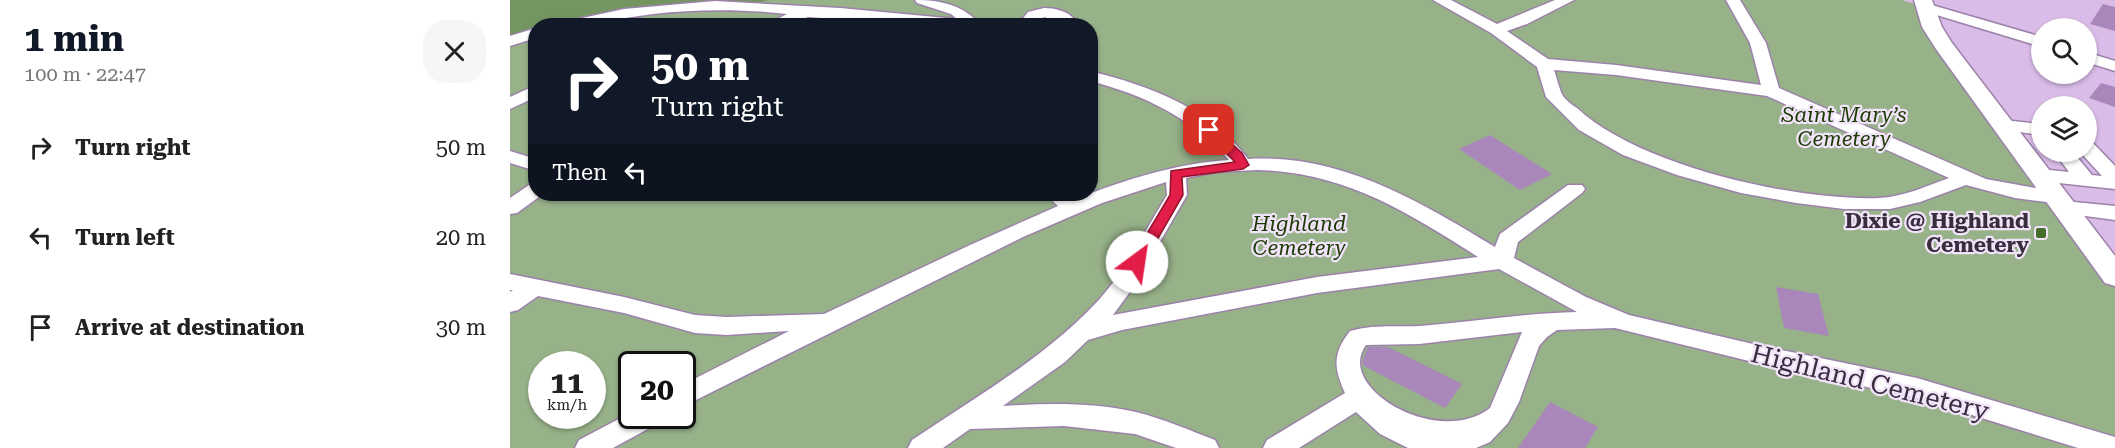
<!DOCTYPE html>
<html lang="en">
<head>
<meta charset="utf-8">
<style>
	:root { --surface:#fff; --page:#f6f6f6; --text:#222; --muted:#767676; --accent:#111827 }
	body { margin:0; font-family:"Roboto Serif",serif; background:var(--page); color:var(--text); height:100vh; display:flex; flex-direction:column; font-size:22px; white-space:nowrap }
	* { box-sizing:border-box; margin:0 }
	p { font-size:20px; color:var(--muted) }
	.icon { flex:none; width:33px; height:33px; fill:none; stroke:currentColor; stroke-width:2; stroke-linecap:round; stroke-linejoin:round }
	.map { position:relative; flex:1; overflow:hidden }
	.sheet { display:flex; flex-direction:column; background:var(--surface); width:510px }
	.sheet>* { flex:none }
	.hud { position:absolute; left:18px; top:18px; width:570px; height:183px; border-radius:24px; box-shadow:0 2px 4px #0004; background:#111827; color:#fff; overflow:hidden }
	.controls { position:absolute; left:1521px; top:18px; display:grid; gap:12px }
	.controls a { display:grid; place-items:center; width:66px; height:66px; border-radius:50%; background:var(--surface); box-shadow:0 2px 4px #0004; font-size:30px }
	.speed { position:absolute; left:18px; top:351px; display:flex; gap:12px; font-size:30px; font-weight:700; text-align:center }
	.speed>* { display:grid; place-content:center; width:78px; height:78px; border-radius:50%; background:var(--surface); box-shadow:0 2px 4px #0004; line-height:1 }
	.speed small { font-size:15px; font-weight:400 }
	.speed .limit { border:3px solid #111; border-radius:9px; background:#fff; color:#111 }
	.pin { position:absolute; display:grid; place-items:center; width:51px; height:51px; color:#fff; margin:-26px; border-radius:12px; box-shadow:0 3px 9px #0006 }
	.me { position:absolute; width:66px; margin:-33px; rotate:31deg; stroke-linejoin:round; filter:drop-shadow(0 0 4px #0008) }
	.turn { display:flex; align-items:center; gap:21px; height:126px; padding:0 24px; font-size:27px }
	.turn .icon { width:78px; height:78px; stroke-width:2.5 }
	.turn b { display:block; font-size:42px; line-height:51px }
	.then { display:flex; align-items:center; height:57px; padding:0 24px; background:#0003; gap:12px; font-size:22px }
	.round { display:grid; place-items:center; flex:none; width:63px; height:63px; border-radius:24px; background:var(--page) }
	.headline { display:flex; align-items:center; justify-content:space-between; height:102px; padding:0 24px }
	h1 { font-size:36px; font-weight:700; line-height:45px; color:var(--accent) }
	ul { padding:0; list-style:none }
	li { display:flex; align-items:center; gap:18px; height:90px; padding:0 24px }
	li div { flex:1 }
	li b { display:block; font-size:22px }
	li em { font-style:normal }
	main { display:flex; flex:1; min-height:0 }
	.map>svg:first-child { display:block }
	.green { fill:#97b189; fill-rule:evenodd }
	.forest { fill:#749560 }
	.building { fill:#a987bb }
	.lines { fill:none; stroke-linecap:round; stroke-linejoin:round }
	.minor-casing { stroke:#9c82aa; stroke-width:3 }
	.major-casing { stroke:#9c82aa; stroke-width:3 }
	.minor { fill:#fff; fill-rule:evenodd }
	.major { fill:#fff; fill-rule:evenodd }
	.route { fill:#e11d48; stroke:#92132f; stroke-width:1.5 }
	.poi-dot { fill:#456d29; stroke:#f1e3f9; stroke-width:2 }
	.labels { text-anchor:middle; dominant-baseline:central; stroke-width:4.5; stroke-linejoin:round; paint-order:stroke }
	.park-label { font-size:21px; font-style:italic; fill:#1b3a00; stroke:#f1e3f9 }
	.poi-label { font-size:21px; font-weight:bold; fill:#382d3d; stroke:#f1e3f9; text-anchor:end }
	.near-street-label { font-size:26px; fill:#382d3d; stroke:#f1e3f9 }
</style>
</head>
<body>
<main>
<section class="sheet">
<div class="headline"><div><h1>1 min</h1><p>100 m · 22:47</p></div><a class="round"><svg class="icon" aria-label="close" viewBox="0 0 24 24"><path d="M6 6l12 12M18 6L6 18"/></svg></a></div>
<ul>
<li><svg class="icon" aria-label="right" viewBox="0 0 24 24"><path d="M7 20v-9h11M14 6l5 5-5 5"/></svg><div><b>Turn right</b></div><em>50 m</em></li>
<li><svg class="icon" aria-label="left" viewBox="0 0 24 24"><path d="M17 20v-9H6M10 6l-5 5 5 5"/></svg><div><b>Turn left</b></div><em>20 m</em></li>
<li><svg class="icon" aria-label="arrive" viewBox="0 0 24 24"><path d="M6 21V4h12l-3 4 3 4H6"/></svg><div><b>Arrive at destination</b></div><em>30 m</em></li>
</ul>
</section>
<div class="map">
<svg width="1605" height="448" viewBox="0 0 1605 448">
	<rect width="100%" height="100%" fill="#d9bce7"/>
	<path class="green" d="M40,0H1392L1415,7L1605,276V448H0V25ZM26,26H580V194H26ZM32,364H82V416H32ZM122,364H172V416H122Z"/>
	<path class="forest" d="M0,0H258C231,9 203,3 176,6C125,12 76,25 26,26L25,33L0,41Z"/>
	<g class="building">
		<polygon points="1593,4 1605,7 1605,31 1580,24"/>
		<polygon points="1591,83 1605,87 1605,107 1579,98"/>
		<polygon points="980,135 1042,174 1010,190 949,149"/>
		<polygon points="1266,287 1308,294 1319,336 1274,328"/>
		<polygon points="878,347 952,384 935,408 854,366 852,362 858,347"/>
		<polygon points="1040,402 1088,427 1075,448 1008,448"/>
	</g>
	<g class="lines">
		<g class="minor-casing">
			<g id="minor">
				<path d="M405,0C431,0 453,5 471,25L418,26L298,17L275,26H253L277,14C233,9 187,9 143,14C110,18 79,26 47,26L49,23L114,9L205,1L330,8L447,19L441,14L407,3Z"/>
				<path d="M923,0H941L987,24L1045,0H1064L1017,24L997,31L1038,59L1106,65L1251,85L1240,43L1216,0H1230L1256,43L1269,88L1476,179L1553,193L1556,197L1554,201L1605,206V220L1553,213L1546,212L1543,207L1545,203L1505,198L1456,185L1410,202L1380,209H1334L1286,203L1231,193L1167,175L1113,155L1069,130L1036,97L1027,67L981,33ZM1044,70L1106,75L1257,96L1439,178C1417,186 1393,197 1369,198C1285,201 1129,166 1067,108C1062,105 1056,100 1053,96C1049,89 1047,78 1044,70Z"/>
				<polygon points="1415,3 1532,37 1532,47 1410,10 1408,7"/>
				<path d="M534,8C545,8 558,11 565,20L563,26H547L549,22L534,17L522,26H507L518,12Z"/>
				<polygon points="26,28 26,38 0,46 0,36"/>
				<polygon points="1576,52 1605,61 1605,71 1576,62"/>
				<path d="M580,71C640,86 700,108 738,159C830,153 910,202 985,247L990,234L1058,185H1072L1075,189L1072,193L1008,242L1004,258L1076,297L1119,315L1243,344L1407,378L1605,437V448H1568L1407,398L1243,362L1105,328L1047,330L1037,337L1029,346L1009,402L998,423L980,442L966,448H898L870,434L846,412L789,448H753L757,440L835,393C823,367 823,353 840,331C863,324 887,327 910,326C962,322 1015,313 1067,312L989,269L807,293L612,330L578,340L555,362L493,406C537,403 583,402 626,412C654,419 679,430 705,440L709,448H666L625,434L554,426L460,429L433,448H398L402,440C464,398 531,360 583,306C614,275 634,232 657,195L656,182L592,203L513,237L172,407V385L279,331L217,335L185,333L114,313L28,296L8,310L0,312V292L3,290H0V274L114,297L185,315L217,317L314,314L460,245L548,206L535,194H558L566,199C614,180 667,163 719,160C681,118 635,95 580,81ZM747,170C834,172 897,212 968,257L807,277L603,315L625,285L677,195L676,178L706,172ZM1012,332L980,408C929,448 824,388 856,345L909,344Z"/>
				<polygon points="26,85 26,97 0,109 0,97"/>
				<polygon points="1493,120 1532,124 1532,135 1487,129 1484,125 1487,121"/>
				<polygon points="1576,141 1583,143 1605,166 1605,189 1530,181 1523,179 1520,175 1523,171 1530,169 1559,172 1544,152 1563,152 1582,175 1592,176 1570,152 1576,152"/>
				<polygon points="0,151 26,159 26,171 0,163"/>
				<polygon points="26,183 26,194 33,194 7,213 0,214 0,198 19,185"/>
				<polygon points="122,412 122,416 151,416 147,424 103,448 65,448 69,440"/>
			</g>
		</g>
		<g class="major-casing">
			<polygon id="major" points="1404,0 1422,0 1432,27 1442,43 1605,256 1605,286 1595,283 1426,49 1412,27"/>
		</g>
		<use href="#minor" class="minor"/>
		<use href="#major" class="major"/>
	</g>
	<polygon class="route" points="699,126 703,127 732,153 739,165 733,169 672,177 673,195 632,266 622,266 620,262 660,195 661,171 725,162 695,132 695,127"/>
	<rect class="poi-dot" x="1525" y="227" width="12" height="12" rx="3"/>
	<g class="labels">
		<g class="park-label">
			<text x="1334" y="115">Saint Mary’s<tspan x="1334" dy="24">Cemetery</tspan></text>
			<text x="789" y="224">Highland<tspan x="789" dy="24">Cemetery</tspan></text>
		</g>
		<g class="poi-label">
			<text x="1519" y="221">Dixie @ Highland<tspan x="1519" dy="24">Cemetery</tspan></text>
		</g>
		<g class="near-street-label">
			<text transform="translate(1360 382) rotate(14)">Highland Cemetery</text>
		</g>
	</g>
</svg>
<div class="controls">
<a><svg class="icon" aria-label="search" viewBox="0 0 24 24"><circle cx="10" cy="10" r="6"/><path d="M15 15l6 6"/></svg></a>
<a><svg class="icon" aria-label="layers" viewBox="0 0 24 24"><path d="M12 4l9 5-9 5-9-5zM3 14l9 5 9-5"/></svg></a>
</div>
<div class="speed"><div>11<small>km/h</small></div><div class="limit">20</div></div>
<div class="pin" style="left:699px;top:130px;background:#d93025"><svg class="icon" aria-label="arrive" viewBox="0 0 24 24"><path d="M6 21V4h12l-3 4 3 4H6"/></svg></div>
<svg class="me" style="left:627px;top:262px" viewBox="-20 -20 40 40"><circle r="19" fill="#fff"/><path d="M0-13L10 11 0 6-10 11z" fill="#e11d48"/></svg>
<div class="hud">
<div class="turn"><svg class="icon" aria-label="right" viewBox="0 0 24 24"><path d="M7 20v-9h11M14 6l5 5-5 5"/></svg><div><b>50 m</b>Turn right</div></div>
<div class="then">Then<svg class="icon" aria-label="left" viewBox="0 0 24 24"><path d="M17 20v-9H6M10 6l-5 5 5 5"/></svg></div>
</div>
</div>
</main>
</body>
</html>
